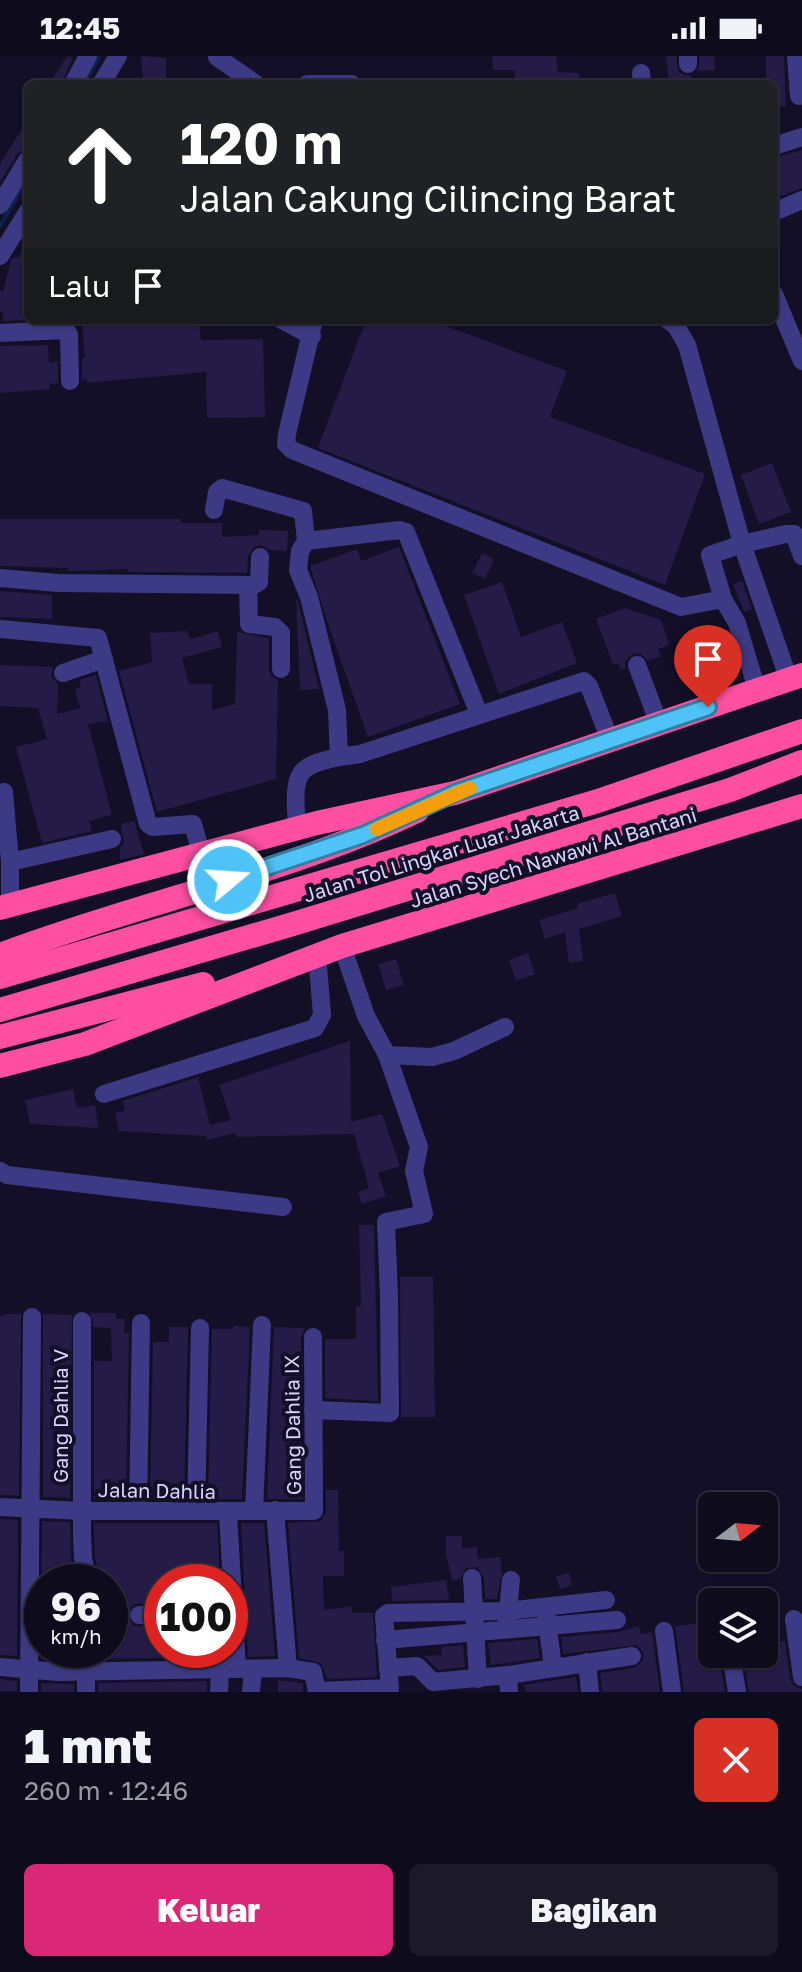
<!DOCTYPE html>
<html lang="id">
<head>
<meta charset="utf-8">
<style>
	:root { --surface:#0e0b1c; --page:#1c1929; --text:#f1f3f6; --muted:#9b9ba3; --line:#2e2b3b; --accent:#db2777 }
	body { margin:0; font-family:"Golos Text",sans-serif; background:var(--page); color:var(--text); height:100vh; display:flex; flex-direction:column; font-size:30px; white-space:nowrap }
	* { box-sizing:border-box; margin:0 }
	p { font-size:26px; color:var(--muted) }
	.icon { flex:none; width:44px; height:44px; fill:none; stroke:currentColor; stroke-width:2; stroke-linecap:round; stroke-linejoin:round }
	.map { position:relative; height:1636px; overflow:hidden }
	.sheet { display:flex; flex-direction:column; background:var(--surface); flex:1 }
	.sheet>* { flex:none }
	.hud { position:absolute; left:24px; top:24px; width:754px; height:244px; border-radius:12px; box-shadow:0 2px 6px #0004,0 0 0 2px var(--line); background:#202124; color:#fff; overflow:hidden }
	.needle { width:52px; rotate:74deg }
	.buttons { position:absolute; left:698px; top:1436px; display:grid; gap:16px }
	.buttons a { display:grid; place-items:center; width:80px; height:80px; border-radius:12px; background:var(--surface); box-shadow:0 2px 6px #0004,0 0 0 2px var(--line); font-size:40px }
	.speed { position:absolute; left:24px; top:1508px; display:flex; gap:16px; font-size:40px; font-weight:700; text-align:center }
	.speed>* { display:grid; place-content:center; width:104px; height:104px; border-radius:50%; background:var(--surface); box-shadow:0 2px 6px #0004,0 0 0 2px var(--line); line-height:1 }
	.speed small { font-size:20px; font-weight:400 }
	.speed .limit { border:12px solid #d22; background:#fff; color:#111 }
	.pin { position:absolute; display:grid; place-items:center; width:68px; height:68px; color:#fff; margin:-82px -34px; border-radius:50% 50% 50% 0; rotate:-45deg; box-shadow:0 0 8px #0007 }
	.pin .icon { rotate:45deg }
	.me { position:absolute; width:88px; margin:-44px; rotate:72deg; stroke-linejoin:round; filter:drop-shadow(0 0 6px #0008) }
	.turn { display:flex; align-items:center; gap:28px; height:168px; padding:0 24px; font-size:36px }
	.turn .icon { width:104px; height:104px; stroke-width:2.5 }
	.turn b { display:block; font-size:56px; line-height:68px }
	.then { display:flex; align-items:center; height:76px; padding:0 24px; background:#0003; gap:16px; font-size:30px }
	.round { display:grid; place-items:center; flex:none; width:84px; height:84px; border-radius:12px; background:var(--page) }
	.head { display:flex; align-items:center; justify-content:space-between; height:136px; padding:0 24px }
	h1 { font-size:48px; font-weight:800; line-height:60px }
	.cta { display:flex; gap:16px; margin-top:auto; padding:16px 24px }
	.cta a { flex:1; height:92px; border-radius:12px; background:var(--accent); color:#fff; font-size:32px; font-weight:800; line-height:92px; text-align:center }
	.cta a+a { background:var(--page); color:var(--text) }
	.status { display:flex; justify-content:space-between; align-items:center; height:56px; padding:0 40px; background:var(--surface); direction:ltr }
	.status svg { height:22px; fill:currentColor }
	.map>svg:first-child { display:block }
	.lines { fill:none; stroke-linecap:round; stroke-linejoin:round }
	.stream { stroke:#0c2248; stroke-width:4 }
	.building { fill:#241b47 }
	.minor { stroke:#3d3a85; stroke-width:18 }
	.highway { stroke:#ff4fa3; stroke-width:24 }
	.route-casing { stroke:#337fa1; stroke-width:20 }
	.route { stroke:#4fc3f7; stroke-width:14 }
	.slow { stroke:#f59e0b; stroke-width:14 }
	.labels { text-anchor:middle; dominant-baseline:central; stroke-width:8; stroke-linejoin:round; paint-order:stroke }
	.street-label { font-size:20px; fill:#d9d4ff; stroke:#130f26 }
</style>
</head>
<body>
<div class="status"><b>12:45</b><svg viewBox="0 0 49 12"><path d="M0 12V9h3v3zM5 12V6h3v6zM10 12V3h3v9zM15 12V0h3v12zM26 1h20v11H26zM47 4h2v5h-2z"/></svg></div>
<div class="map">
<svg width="802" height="1636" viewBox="0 0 802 1636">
	<rect width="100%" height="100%" fill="#130f26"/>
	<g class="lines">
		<g class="stream">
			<polyline points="83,28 100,0"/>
			<polyline points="0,170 28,122"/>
		</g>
	</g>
	<g class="building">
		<polygon points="67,0 73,2 61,28 49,28"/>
		<polygon points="141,0 166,2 166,28 143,28"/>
		<polygon points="492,0 556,0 558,16 579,17 579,28 515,26 515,14 493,14"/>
		<polygon points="666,0 676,0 678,15 683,19 691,19 692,25 669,28"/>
		<polygon points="700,0 714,0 715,14 698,15"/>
		<polygon points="766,0 784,0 786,50 774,51 774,28 766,28"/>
		<polygon points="28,63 28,91 18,97 0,126 0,108"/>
		<polygon points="802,94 802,132 774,143 774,102"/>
		<polygon points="27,180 28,264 3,265 3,257 0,255 0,234 3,235 11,205 14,201 19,202"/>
		<polygon points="140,264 199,264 201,284 263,283 265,361 207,362 206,316 87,327 87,323 82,324 82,302 85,301 82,269"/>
		<polygon points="366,264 430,264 567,315 550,361 705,418 665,529 318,392"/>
		<polygon points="48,289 49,307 58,305 58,327 49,328 50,333 0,337 0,290"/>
		<polygon points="772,407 791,456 759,468 741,419"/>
		<polygon points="0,463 181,463 181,467 222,467 222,481 259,479 259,474 288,475 287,495 270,494 261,489 254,491 248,500 247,517 128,516 128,513 68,515 68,512 0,510"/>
		<polygon points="399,491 460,648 368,681 330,574 310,510 357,493 361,505"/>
		<polygon points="482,497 494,503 485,523 472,517"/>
		<polygon points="742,525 752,553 744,556 733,528"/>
		<polygon points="502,526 521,581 562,566 577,607 499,638 464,539"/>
		<polygon points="0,535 52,539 52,563 0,561"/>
		<polygon points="296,542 298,545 319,633 300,634"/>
		<polygon points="625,552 661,564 669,589 658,593 661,600 648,605 640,597 632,598 625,606 626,612 621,614 618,607 613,609 596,563"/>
		<polygon points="187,575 190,583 218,575 222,591 182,602 189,628 212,628 212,654 235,648 237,576 269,582 269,614 271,620 278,624 276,723 157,756 119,615 152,606 150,577"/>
		<polygon points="0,609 53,611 51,620 58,628 57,658 80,652 75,633 81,631 79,624 96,619 108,665 88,668 112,759 89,765 92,775 42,787 16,691 47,683 38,652 0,650"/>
		<polygon points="134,765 144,798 120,804 120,792 124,786 121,768"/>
		<polygon points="615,837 622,860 579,873 583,905 569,907 565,876 545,883 539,864 578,852 577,848"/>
		<polygon points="528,897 535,918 516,925 509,904"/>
		<polygon points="396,903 404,929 386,934 378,908"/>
		<polygon points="350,985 351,1066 382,1058 400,1110 378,1117 386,1140 362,1148 358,1136 368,1132 367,1124 354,1078 237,1081 235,1077 207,1084 206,1080 119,1075 115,1057 125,1055 123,1045 198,1021 210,1069 231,1064 219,1029"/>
		<polygon points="73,1033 77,1052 95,1049 98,1072 30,1068 25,1044"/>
		<polygon points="359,1169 374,1169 378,1345 325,1342 325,1283 356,1283 356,1250 361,1250"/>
		<polygon points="400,1221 433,1221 435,1361 401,1361"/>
		<polygon points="90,1257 116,1257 116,1263 125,1263 124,1277 129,1277 126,1443 94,1443 94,1305 112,1305 111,1272 94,1271"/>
		<polygon points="7,1258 21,1258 19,1440 0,1439 0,1260"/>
		<polygon points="43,1258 72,1259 70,1442 43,1441"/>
		<polygon points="234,1270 250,1271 242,1443 208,1443 212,1273 233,1273"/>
		<polygon points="169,1271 188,1271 184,1443 150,1443 153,1286 169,1286"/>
		<polygon points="274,1271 305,1272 301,1281 302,1443 267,1443"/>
		<polygon points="326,1434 338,1434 339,1495 344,1495 344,1520 323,1520 324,1554 351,1550 352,1557 373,1557 377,1621 327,1623 321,1607 299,1602 288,1467 321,1465 326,1456"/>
		<polygon points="0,1463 18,1464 17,1600 0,1599"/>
		<polygon points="42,1465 70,1466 71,1503 76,1526 42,1526 42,1594 74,1594 74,1604 41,1603"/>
		<polygon points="94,1467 217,1467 220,1526 187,1526 187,1520 162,1520 162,1547 134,1548 127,1560 134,1570 162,1571 162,1594 224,1594 224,1601 98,1603 98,1594 110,1594 110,1526 100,1526 95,1500"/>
		<polygon points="241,1467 264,1467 275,1600 248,1601"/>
		<polygon points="446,1480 462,1480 462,1492 477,1491 478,1503 500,1501 502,1517 497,1543 485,1543 484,1521 477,1511 466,1512 460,1523 452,1525 446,1498"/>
		<polygon points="569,1517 572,1529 560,1533 556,1520"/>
		<polygon points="446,1524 449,1544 392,1545 391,1531"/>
		<polygon points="712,1566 712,1598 719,1598 725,1636 684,1636 675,1570"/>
		<polygon points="639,1570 641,1578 652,1576 660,1636 603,1636 600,1617 634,1612 643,1605 644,1597 637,1589 563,1598 561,1581 618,1576"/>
		<polygon points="537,1583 540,1602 491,1609 488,1587"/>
		<polygon points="785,1585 790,1623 793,1629 802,1633 802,1636 749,1636 743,1600 764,1598 764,1588"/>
		<polygon points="463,1589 465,1611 438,1614 424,1600 442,1599 442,1591"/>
		<polygon points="576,1621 578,1636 526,1636 524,1629"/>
		<polygon points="0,1623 17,1625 17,1635 0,1635"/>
		<polygon points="278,1624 303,1627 303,1636 278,1636"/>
		<polygon points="207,1625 207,1636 98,1636 98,1627"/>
		<polygon points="41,1627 74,1628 74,1636 41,1636"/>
	</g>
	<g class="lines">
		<g class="minor">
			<polyline points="688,0 688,8"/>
			<polyline points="796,0 799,40"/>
			<polyline points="217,1 256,28"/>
			<polyline points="641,17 642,28"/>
			<polyline points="73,28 88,0"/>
			<polyline points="101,28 118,0"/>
			<polyline points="307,28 352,28"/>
			<polyline points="774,90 802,81"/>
			<polyline points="0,149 28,103"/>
			<polyline points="774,156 802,144"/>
			<polyline points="0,200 28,155"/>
			<polyline points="774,238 802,305"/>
			<polyline points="282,264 312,280"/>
			<polyline points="314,264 287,378 286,388 292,394 681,551 723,543"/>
			<polyline points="668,264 676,270 687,289 742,488 789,624"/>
			<polyline points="0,277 66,274 69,279 70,325"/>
			<polyline points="214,454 217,436 222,432 303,455 306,485 300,495 298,514 309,541 337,654 339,701 360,698 584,625 589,630 610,684"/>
			<polyline points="306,485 400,474 406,476 479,658"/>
			<polyline points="0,522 58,527 254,529 259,526 260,501"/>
			<polyline points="248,529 249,568 275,571 281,577 281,613"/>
			<polyline points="0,573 98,582 148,768 153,771 193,768 201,797"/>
			<polyline points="637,609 659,668"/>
			<polyline points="63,617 104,603"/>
			<polyline points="757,634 737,567 723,543 710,499 742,488 786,478 794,478 802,500"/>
			<polyline points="4,736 10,806 10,850"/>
			<path d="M298,773C296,759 292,726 303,715C311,706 328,704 339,701"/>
			<polyline points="10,806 112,783"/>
			<polyline points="387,999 432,1001 454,995 505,971"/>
			<polyline points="104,1038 315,972 322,959 317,898"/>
			<polyline points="0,1115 7,1119 283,1151"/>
			<polyline points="82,1265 82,1479 83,1502 88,1526"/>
			<polyline points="313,1354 390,1357 389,1239 386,1166 424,1158 414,1115 419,1091 387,999 366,960 342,890"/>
			<polyline points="0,1451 82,1455 314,1455 313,1281"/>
			<polyline points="275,1454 288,1612"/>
			<polyline points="138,1455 141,1267"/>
			<polyline points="196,1455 200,1272"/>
			<polyline points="254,1455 262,1269"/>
			<polyline points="228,1457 237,1613"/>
			<polyline points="472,1522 478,1623"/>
			<polyline points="546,1558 553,1611"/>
			<polyline points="139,1559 162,1559"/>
			<polyline points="794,1563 802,1621"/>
			<polyline points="507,1565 511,1524"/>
			<polyline points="664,1575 672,1636"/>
			<polyline points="385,1584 617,1564"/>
			<polyline points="731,1598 737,1636"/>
			<polyline points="587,1606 590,1636"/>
			<polyline points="0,1611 58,1616 288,1612 313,1616 317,1636"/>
			<polyline points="388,1612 417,1610 433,1626 508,1619 509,1636"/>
			<polyline points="508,1619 632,1600"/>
			<polyline points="317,1635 390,1632 384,1560 388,1557 507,1555 606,1544"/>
			<polyline points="29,1636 32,1261"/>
			<polyline points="86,1636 86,1594"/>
			<polyline points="219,1636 220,1614"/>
			<polyline points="251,1636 253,1613"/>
		</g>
		<g class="highway">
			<polyline points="0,852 317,767 455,737 802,619"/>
			<path d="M0,899C137,847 285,818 417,755"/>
			<polyline points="0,921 598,745 802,675"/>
			<polyline points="0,954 293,868 730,734 802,706"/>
			<polyline points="0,981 203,928"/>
			<polyline points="0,1010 85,988 342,890 802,750"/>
		</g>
	</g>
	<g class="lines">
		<g class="route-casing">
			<polyline id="route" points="228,824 363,779 455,737 708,651"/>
		</g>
		<use href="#route" class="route"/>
		<polyline class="slow" points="377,773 470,732"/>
	</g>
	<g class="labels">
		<g class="street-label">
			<text transform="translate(441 797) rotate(-17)">Jalan Tol Lingkar Luar Jakarta</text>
			<text transform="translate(553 801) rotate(-17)">Jalan Syech Nawawi Al Bantani</text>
			<text transform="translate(60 1360) rotate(-90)">Gang Dahlia V</text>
			<text transform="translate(292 1369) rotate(-91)">Gang Dahlia IX</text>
			<text transform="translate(157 1434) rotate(1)">Jalan Dahlia</text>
		</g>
	</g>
</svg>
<div class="buttons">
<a><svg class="needle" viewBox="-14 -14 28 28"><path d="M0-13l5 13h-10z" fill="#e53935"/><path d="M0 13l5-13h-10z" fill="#9b9ba3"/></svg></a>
<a><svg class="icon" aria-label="layers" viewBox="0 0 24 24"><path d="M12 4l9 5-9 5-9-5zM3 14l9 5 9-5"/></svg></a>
</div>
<div class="speed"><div>96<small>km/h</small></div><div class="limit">100</div></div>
<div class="pin" style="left:708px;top:651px;background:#d93025"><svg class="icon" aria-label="arrive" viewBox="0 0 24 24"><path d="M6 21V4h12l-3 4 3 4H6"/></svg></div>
<svg class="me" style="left:228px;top:824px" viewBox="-20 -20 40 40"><circle r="17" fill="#4fc3f7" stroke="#fff" stroke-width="3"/><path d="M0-11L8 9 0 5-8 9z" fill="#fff"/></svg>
<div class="hud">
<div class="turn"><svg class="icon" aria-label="ahead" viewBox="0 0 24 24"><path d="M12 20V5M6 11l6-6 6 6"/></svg><div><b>120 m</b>Jalan Cakung Cilincing Barat</div></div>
<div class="then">Lalu<svg class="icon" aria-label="arrive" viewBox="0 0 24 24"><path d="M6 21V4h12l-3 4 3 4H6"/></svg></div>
</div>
</div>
<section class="sheet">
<div class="head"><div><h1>1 mnt</h1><p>260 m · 12:46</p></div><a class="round" style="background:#d93025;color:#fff"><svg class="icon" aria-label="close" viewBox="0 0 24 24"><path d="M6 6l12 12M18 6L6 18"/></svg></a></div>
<div class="cta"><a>Keluar</a><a>Bagikan</a></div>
</section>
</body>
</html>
